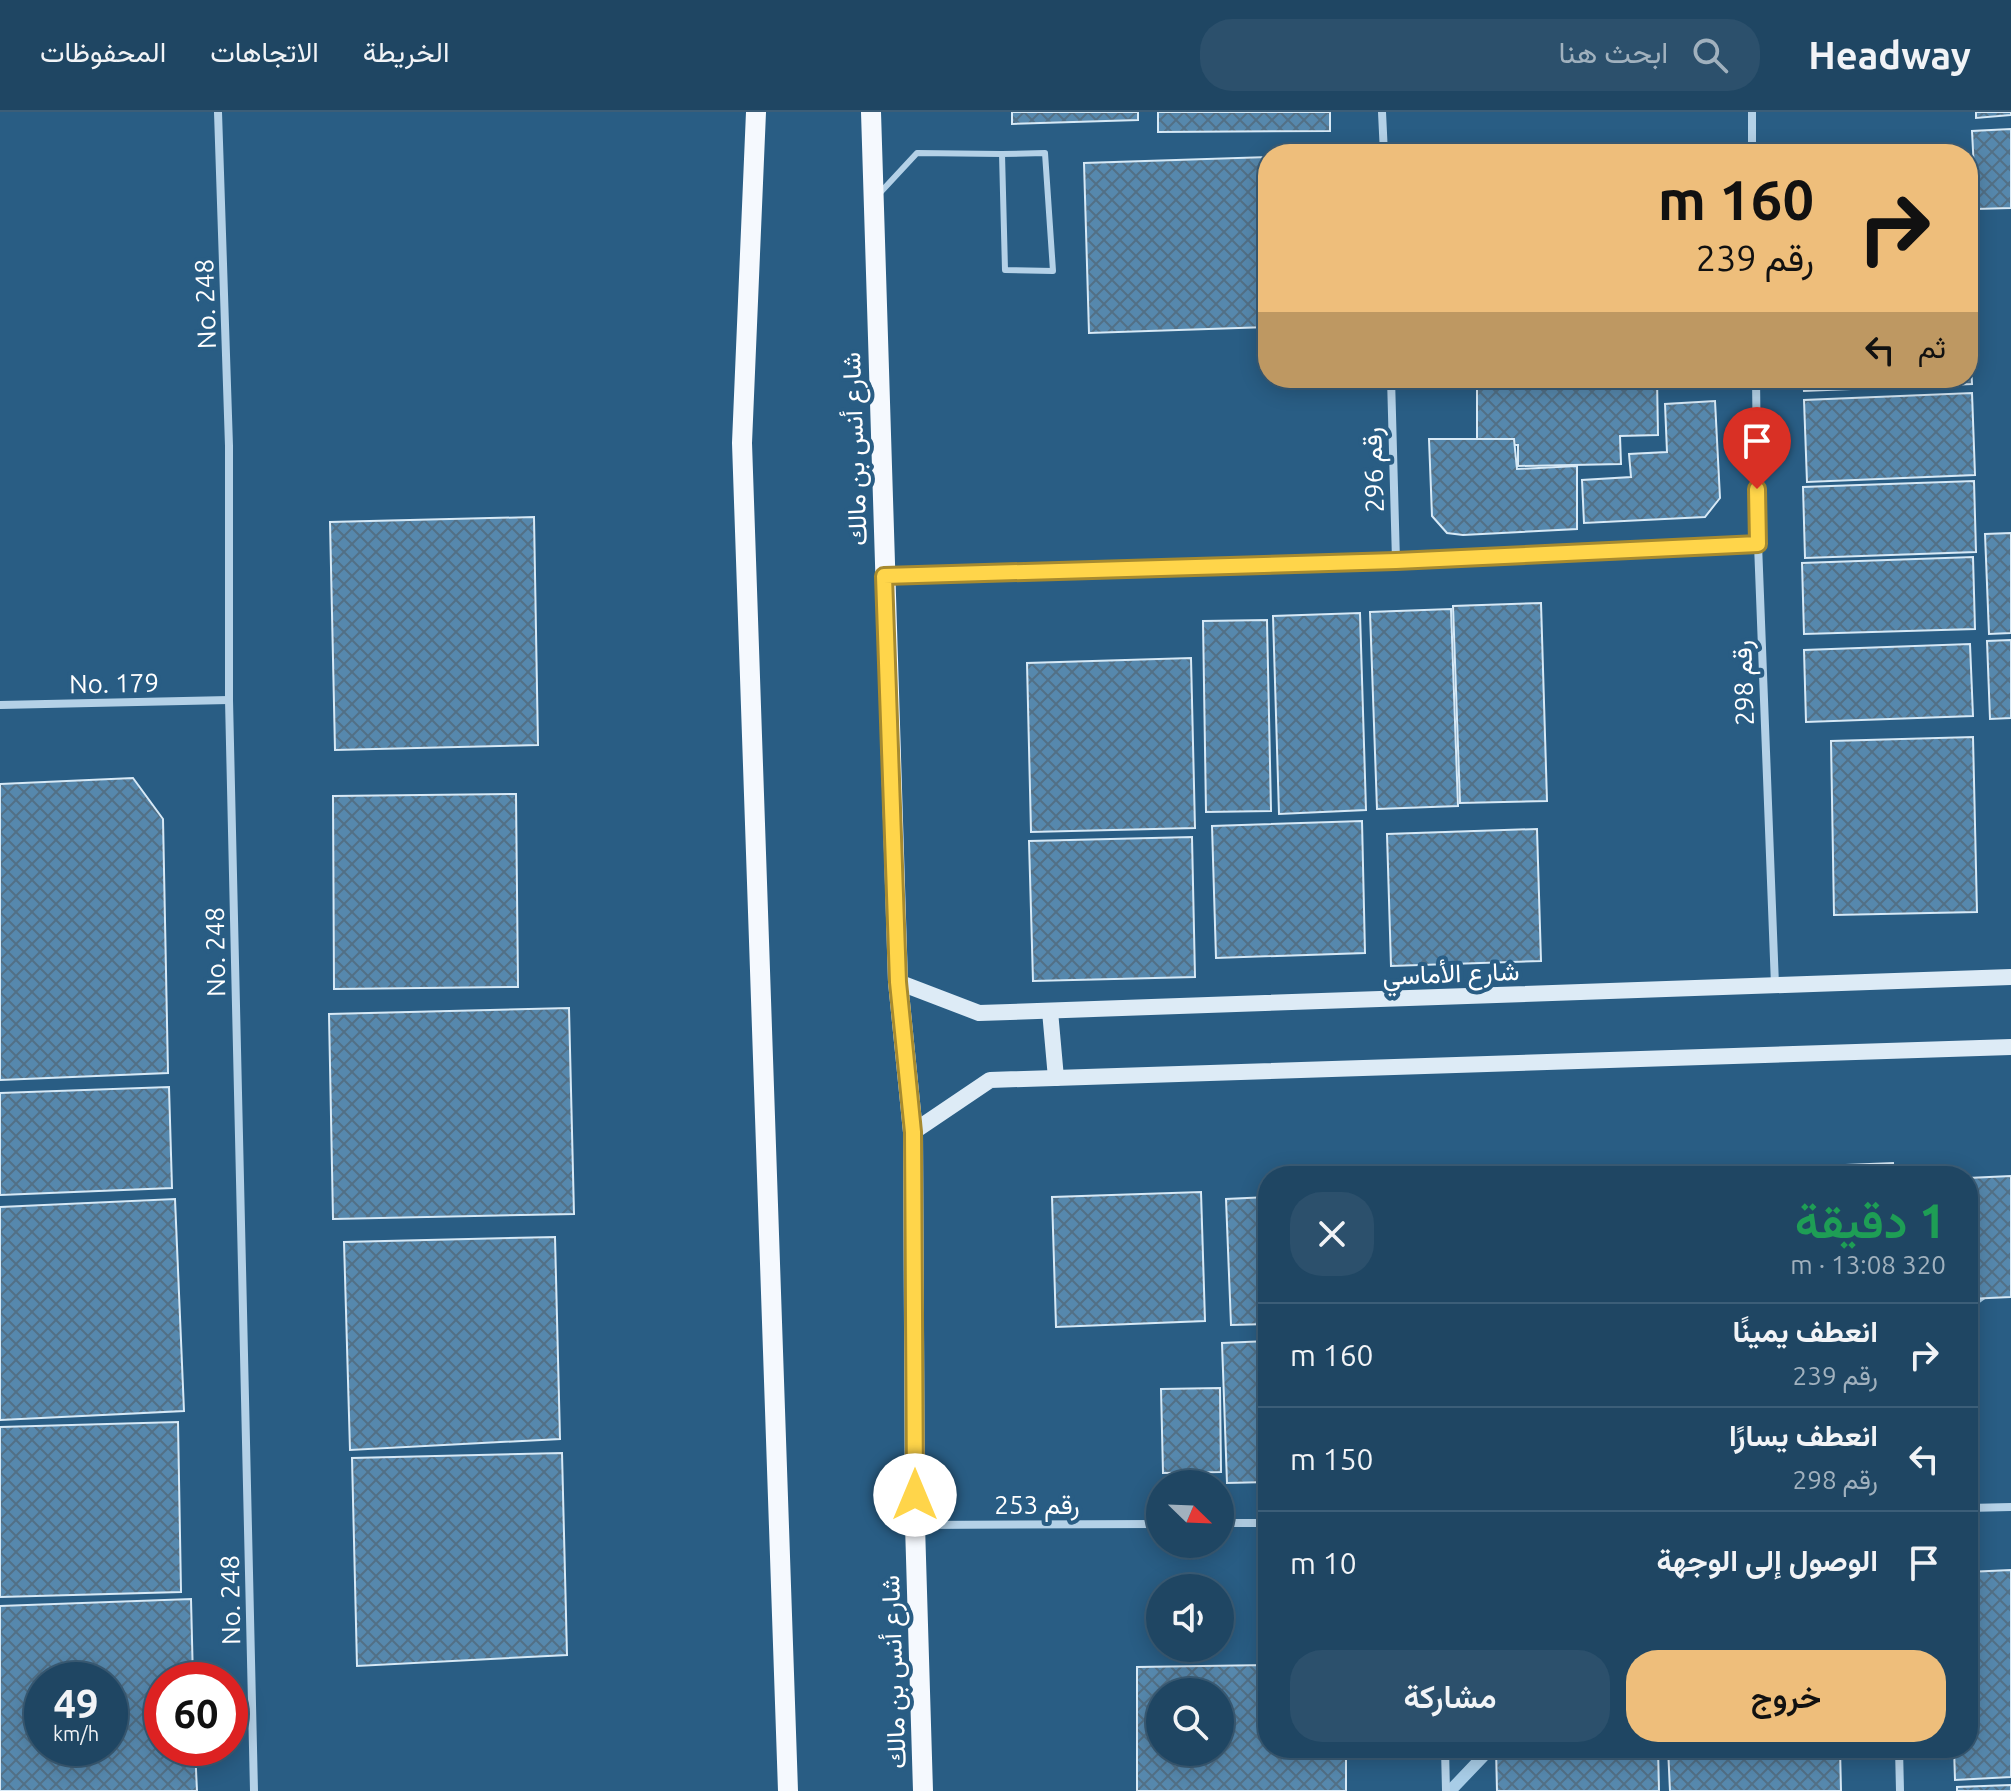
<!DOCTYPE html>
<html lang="ar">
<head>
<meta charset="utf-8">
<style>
	:root { --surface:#1f4663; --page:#2c506c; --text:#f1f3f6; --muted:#a1b1be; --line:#3c5e78; --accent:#eebe7b }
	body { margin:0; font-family:Ubuntu,Vazirmatn,sans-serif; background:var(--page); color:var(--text); direction:rtl; height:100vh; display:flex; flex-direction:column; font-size:30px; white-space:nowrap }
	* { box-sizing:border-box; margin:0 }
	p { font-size:26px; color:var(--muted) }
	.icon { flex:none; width:44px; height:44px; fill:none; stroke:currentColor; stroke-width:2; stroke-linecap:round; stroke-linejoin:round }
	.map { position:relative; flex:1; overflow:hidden; direction:ltr }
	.panel { position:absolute; left:1258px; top:1054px; width:720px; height:592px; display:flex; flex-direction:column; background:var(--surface); border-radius:32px; box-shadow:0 4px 20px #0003,0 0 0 2px var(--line); direction:rtl }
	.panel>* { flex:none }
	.guide { position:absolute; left:1258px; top:32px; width:720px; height:244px; border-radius:32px; box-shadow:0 4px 20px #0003,0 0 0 2px var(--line); direction:rtl; background:#eebe7b; color:#111; overflow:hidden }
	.needle { width:52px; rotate:113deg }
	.fabs { position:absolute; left:1146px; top:1358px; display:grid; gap:16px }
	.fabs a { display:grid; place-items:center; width:88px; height:88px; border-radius:50%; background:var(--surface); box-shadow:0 4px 20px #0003,0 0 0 2px var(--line); font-size:40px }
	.speed { position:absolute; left:24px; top:1550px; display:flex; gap:16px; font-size:40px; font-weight:700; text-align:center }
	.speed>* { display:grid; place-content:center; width:104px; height:104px; border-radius:50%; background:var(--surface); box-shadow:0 4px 20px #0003,0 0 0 2px var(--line); line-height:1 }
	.speed small { font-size:20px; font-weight:400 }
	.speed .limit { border:12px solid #d22; background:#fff; color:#111 }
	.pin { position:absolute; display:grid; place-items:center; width:68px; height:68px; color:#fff; margin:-82px -34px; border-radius:50% 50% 50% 0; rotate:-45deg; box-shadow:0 0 8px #0007 }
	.pin .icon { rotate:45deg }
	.me { position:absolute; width:88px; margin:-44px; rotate:0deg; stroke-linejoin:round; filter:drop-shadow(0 0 6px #0008) }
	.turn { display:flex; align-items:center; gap:28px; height:168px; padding:0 32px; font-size:36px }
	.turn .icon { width:104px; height:104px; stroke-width:2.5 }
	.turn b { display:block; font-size:56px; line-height:68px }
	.then { display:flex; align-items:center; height:76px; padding:0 32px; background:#0003; gap:16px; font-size:30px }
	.round { display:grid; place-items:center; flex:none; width:84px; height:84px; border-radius:32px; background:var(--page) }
	.summary { display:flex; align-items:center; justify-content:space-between; height:136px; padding:0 32px }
	h1 { font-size:48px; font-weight:600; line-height:60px; color:#1e9e55 }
	.action { display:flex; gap:16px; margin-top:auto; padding:16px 32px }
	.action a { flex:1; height:92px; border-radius:32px; background:var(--accent); color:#111; font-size:32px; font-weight:600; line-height:92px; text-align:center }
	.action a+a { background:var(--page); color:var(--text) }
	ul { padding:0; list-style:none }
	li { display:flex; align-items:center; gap:24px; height:104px; padding:0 32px; border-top:2px solid var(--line) }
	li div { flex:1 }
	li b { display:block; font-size:30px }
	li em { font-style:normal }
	header { display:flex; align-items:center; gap:48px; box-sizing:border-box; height:112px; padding:0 40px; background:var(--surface); border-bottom:2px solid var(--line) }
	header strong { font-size:38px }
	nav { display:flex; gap:44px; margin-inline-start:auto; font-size:28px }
	.search { width:560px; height:72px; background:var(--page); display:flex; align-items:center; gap:20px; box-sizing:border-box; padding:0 28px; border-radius:32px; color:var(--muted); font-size:30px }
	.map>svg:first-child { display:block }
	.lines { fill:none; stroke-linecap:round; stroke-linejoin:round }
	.stream { stroke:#a8cde7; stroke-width:12 }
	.building { fill:url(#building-cross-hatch); stroke:#d7e9f6; stroke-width:2; fill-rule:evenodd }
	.lane { stroke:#b4d1e7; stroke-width:6 }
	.street { stroke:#b4d1e7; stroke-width:8 }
	.secondary { stroke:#ddebf6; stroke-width:16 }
	.primary { stroke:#f5f9fe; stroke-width:20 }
	.route-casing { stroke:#a68a30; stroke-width:20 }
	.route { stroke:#ffd54a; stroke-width:14 }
	.labels { text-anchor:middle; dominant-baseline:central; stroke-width:8; stroke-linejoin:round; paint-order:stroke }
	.street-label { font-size:26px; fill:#fff; stroke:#295d84 }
</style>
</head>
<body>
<header>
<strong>Headway</strong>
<div class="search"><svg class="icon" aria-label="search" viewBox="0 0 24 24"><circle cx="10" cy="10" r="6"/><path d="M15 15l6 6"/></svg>ابحث هنا</div>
<nav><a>الخريطة</a><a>الاتجاهات</a><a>المحفوظات</a></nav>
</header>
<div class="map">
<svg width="2011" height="1679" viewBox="0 0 2011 1679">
	<defs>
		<pattern id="building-cross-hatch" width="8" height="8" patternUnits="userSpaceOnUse" patternTransform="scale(2)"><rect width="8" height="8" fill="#5688ad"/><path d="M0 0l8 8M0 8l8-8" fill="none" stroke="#527086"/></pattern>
	</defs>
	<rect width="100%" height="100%" fill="#295d84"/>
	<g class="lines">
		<g class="stream">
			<polyline points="1968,1192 2011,1161"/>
			<polyline points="1450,1679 1491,1636"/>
		</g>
	</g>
	<g class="building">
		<polygon points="1012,0 1138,0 1138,8 1012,12"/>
		<polygon points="1158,0 1330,0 1330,19 1158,20"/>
		<polygon points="1976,0 2011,0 2011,3 1976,6"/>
		<polygon points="2011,17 2011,96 1976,97 1972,19"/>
		<polygon points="1268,45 1268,215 1089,221 1084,51"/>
		<polygon points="1968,190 1972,272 1804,279 1803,266 1968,266"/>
		<polygon points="1477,266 1657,266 1658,323 1620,324 1621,352 1518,354 1518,333 1477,333"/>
		<polygon points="1972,281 1975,363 1807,370 1804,288"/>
		<polygon points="1715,289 1720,386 1705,405 1584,411 1582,368 1631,365 1629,342 1667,340 1665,292"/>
		<polygon points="1429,327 1514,327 1517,357 1577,354 1577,417 1463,423 1447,421 1432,404"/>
		<polygon points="1974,369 1976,440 1805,446 1803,375"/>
		<polygon points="534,405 538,633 335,638 330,410"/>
		<polygon points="2011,421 2011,521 1989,522 1985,422"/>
		<polygon points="1973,445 1975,517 1804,522 1802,451"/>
		<polygon points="1541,491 1547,689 1460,691 1453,494"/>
		<polygon points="1451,497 1458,694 1377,697 1370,500"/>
		<polygon points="1360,501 1366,698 1279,702 1273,504"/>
		<polygon points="1267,508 1271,699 1206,700 1203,509"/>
		<polygon points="2011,528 2011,606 1990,607 1987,529"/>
		<polygon points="1970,532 1973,604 1806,610 1804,538"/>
		<polygon points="1191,546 1195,716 1031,720 1027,551"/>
		<polygon points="1973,625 1977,800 1834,803 1831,629"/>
		<polygon points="133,666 163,707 168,961 0,968 0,672"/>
		<polygon points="516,682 518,875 334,877 333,684"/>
		<polygon points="1362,709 1365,841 1216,846 1212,714"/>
		<polygon points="1537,717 1541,849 1391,854 1387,722"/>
		<polygon points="1192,725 1195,865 1033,869 1029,729"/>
		<polygon points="569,896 574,1102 333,1107 329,902"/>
		<polygon points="169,975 172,1076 0,1083 0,981"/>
		<polygon points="1893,1051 1894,1064 1744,1064 1744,1057"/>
		<polygon points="2011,1064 2011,1185 1968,1187 1968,1066"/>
		<polygon points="1201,1080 1205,1209 1056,1215 1052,1085"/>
		<polygon points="1268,1085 1268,1212 1231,1213 1226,1087"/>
		<polygon points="175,1087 184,1299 0,1308 0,1095"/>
		<polygon points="555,1125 560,1327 350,1338 344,1130"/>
		<polygon points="1268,1229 1268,1370 1227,1371 1222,1231"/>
		<polygon points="1220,1276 1221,1360 1163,1361 1161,1277"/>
		<polygon points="178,1310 181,1480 0,1485 0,1315"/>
		<polygon points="562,1341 567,1543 357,1554 352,1346"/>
		<polygon points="2011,1458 2011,1665 1955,1668 1954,1636 1968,1636 1968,1460"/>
		<path d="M191,1487L193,1568H162V1636H195L197,1679H0V1494ZM42,1568H110V1636H42Z"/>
		<path d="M1268,1553V1636H1346V1679H1137V1555ZM1160,1580H1220V1640H1160Z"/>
		<polygon points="1496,1636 1658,1636 1659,1679 1497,1679"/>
		<polygon points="1668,1636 1840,1636 1841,1679 1670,1679"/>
		<polygon points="2011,1673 2011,1679 1957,1679 1957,1675"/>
	</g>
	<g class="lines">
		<polyline class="lane" points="878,83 917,41 1002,42 1005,158 1053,159 1045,41 1002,42"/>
		<g class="street">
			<polyline points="218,0 229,334 229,588 254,1679"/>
			<polyline points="1382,0 1384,42"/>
			<polyline points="1752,0 1752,42"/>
			<polyline points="1391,266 1396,449"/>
			<polyline points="1756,266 1758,432 1775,873"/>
			<polyline points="885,464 1396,449 1758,432"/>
			<polyline points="0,593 229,588"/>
			<polyline points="1968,1396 2011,1395"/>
			<polyline points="1220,1411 1268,1411"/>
			<polyline points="916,1413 1160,1412"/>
			<polyline points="1445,1636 1446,1679"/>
			<polyline points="1899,1636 1900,1679"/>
		</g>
		<g class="secondary">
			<polyline points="898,870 979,901 2011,865"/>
			<polyline points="1050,899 1056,966"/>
			<polyline points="913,1020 990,968 2011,935"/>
		</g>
		<g class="primary">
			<polyline points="756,0 742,331 788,1679"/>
			<polyline points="871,0 898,870 913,1020 915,1413 923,1679"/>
		</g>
	</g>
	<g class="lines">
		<g class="route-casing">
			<polyline id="route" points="915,1383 913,1020 898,870 884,464 1396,449 1758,432 1757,377"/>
		</g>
		<use href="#route" class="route"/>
	</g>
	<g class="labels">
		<g class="street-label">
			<text transform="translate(205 192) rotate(-92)">No. 248</text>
			<text transform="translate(854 337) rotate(-92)">شارع أنس بن مالك</text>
			<text transform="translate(1373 358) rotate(-92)">رقم 296</text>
			<text transform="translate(114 571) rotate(-1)">No. 179</text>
			<text transform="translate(1743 571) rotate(-92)">رقم 298</text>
			<text transform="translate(215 840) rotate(-91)">No. 248</text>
			<text transform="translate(1451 861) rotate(-2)">شارع الأماسي</text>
			<text x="1037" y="1392">رقم 253</text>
			<text transform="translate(230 1488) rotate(-91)">No. 248</text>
			<text transform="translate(893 1560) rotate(-92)">شارع أنس بن مالك</text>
		</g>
	</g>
</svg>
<div class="fabs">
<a><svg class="needle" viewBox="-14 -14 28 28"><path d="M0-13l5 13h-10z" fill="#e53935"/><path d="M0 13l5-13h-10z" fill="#a1b1be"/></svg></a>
<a><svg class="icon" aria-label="sound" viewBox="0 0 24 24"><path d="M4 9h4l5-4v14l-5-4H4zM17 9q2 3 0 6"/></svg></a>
<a><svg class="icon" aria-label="search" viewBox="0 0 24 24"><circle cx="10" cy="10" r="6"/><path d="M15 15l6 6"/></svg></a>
</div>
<div class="speed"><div>49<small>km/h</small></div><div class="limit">60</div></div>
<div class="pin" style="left:1757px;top:377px;background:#d93025"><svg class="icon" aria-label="arrive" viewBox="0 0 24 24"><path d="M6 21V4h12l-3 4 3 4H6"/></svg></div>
<svg class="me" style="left:915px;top:1383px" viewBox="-20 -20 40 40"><circle r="19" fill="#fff"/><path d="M0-13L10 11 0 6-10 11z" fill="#ffd54a"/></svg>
<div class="guide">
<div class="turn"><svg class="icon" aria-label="right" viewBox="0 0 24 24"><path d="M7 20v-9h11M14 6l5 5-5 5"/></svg><div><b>160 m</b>رقم 239</div></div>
<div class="then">ثم<svg class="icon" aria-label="left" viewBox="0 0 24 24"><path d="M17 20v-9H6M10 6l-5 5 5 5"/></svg></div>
</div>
<section class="panel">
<div class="summary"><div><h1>1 دقيقة</h1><p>320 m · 13:08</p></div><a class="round"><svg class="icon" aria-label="close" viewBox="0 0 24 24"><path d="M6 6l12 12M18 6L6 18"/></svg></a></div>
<ul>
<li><svg class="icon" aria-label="right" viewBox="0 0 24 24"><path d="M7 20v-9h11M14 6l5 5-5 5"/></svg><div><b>انعطف يمينًا</b><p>رقم 239</p></div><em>160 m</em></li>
<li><svg class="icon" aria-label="left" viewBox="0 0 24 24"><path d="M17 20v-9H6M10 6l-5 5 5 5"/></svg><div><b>انعطف يسارًا</b><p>رقم 298</p></div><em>150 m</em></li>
<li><svg class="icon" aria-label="arrive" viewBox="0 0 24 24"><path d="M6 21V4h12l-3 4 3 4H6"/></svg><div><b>الوصول إلى الوجهة</b></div><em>10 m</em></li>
</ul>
<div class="action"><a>خروج</a><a>مشاركة</a></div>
</section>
</div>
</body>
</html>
